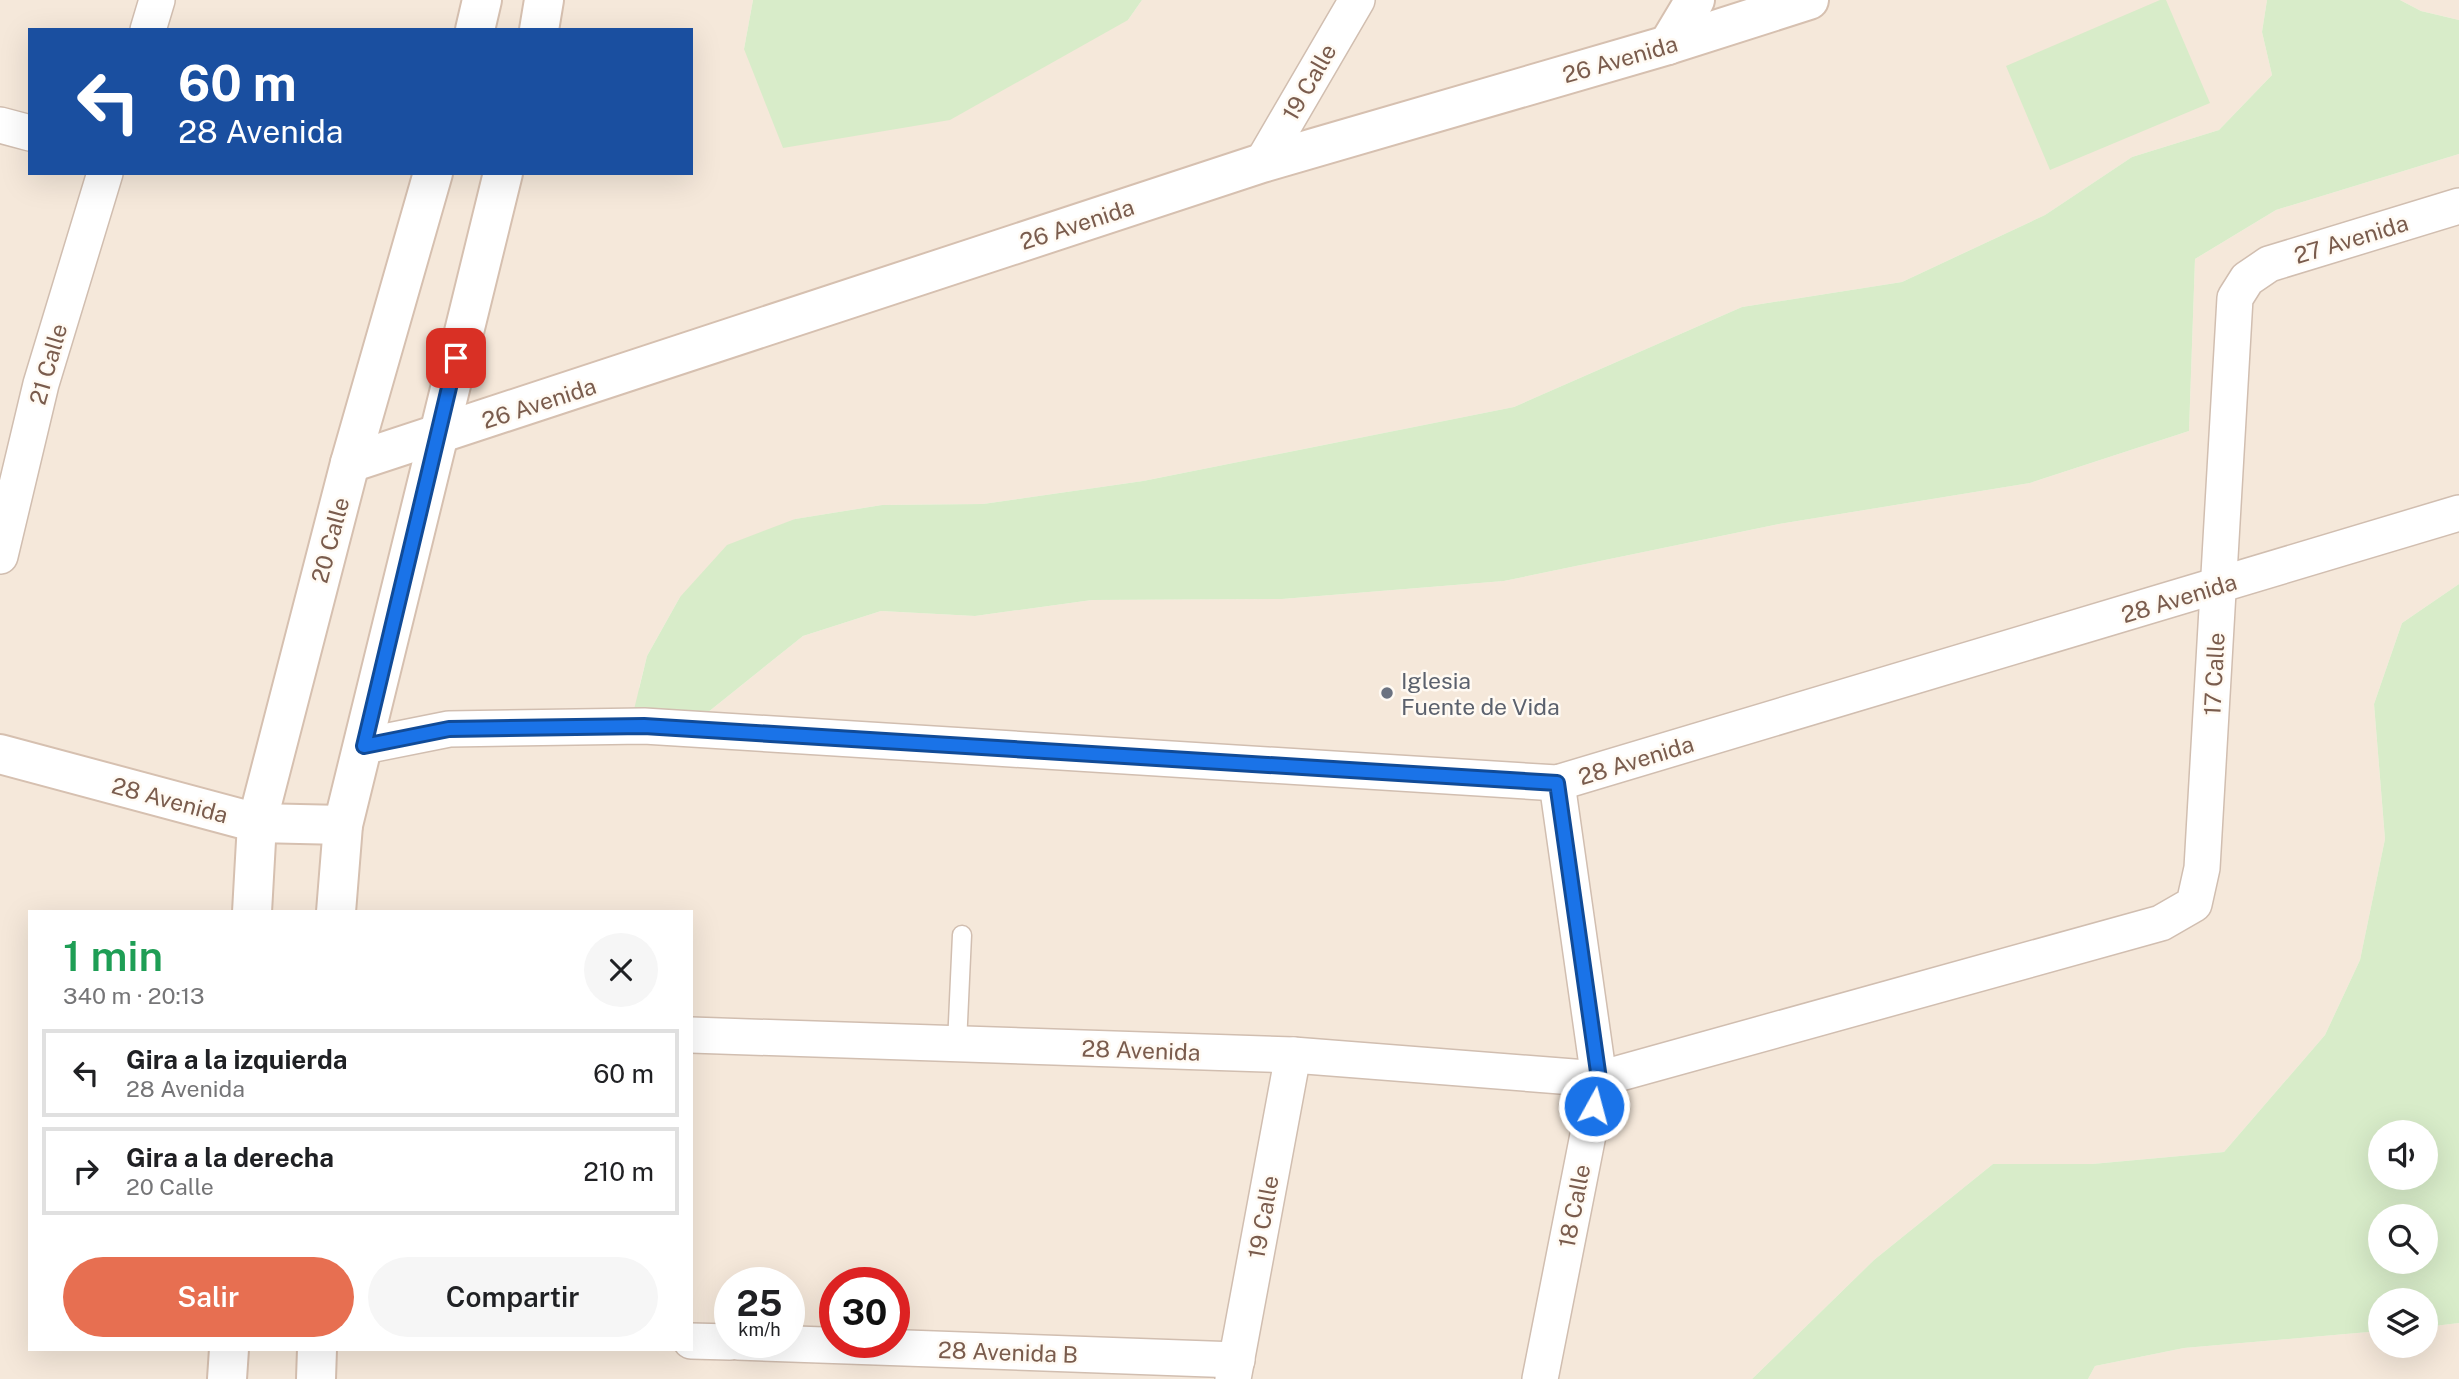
<!DOCTYPE html>
<html lang="es">
<head>
<meta charset="utf-8">
<style>
	:root { --surface:#fff; --page:#f6f6f6; --text:#202124; --muted:#757577; --line:#e0e0e0; --accent:#e76f51 }
	body { margin:0; font-family:"Public Sans",sans-serif; background:var(--page); color:var(--text); height:100vh; display:flex; flex-direction:column; font-size:26px; white-space:nowrap }
	* { box-sizing:border-box; margin:0 }
	p { font-size:23px; color:var(--muted) }
	.icon { flex:none; width:38px; height:38px; fill:none; stroke:currentColor; stroke-width:2; stroke-linecap:round; stroke-linejoin:round }
	.map { position:relative; flex:1; overflow:hidden }
	.panel { position:absolute; left:28px; top:910px; width:665px; height:441px; display:flex; flex-direction:column; background:var(--surface); border-radius:0px; box-shadow:0 7px 28px #0002 }
	.panel>* { flex:none }
	.top-card { position:absolute; left:28px; top:28px; width:665px; height:147px; border-radius:0px; box-shadow:0 7px 28px #0002; background:#1a4fa0; color:#fff; overflow:hidden }
	.controls { position:absolute; left:2368px; top:1120px; display:grid; gap:14px }
	.controls a { display:grid; place-items:center; width:70px; height:70px; border-radius:50%; background:var(--surface); box-shadow:0 7px 28px #0002; font-size:35px }
	.speed { position:absolute; left:714px; top:1267px; display:flex; gap:14px; font-size:35px; font-weight:700; text-align:center }
	.speed>* { display:grid; place-content:center; width:91px; height:91px; border-radius:50%; background:var(--surface); box-shadow:0 7px 28px #0002; line-height:1 }
	.speed small { font-size:18px; font-weight:400 }
	.speed .limit { border:10px solid #d22; background:#fff; color:#111 }
	.pin { position:absolute; display:grid; place-items:center; width:60px; height:60px; color:#fff; margin:-30px; border-radius:14px; box-shadow:0 4px 10px #0006 }
	.me { position:absolute; width:77px; margin:-38px; rotate:7deg; stroke-linejoin:round; filter:drop-shadow(0 0 5px #0008) }
	.turn { display:flex; align-items:center; gap:24px; height:147px; padding:0 35px; font-size:32px }
	.turn .icon { width:91px; height:91px; stroke-width:2.5 }
	.turn b { display:block; font-size:49px; line-height:60px }
	.round { display:grid; place-items:center; flex:none; width:74px; height:74px; border-radius:37px; background:var(--page) }
	.summary { display:flex; align-items:center; justify-content:space-between; height:119px; padding:0 35px }
	h1 { font-size:42px; font-weight:600; line-height:52px; color:#1e9e55 }
	.primary-button { display:flex; gap:14px; margin-top:auto; padding:14px 35px }
	.primary-button a { flex:1; height:80px; border-radius:42px; background:var(--accent); color:#fff; font-size:28px; font-weight:600; line-height:80px; text-align:center }
	.primary-button a+a { background:var(--page); color:var(--text) }
	ul { padding:0; list-style:none }
	li { display:flex; align-items:center; gap:21px; height:88px; margin:0 14px 10px; padding:0 21px; border:4px solid var(--line); border-radius:0px }
	li div { flex:1 }
	li b { display:block; font-size:26px }
	li em { font-style:normal }
	.map>svg:first-child { display:block }
	.residential { fill:#f5e8da; fill-rule:evenodd }
	.green { fill:#d8ecc9; fill-rule:evenodd }
	.lines { fill:none; stroke-linecap:round; stroke-linejoin:round }
	.lane-casing { stroke:#d1beb0; stroke-width:21 }
	.street-casing { stroke:#d1beb0; stroke-width:38 }
	.secondary-casing { stroke:#d6c0b0; stroke-width:42 }
	.lane { stroke:#fff; stroke-width:18 }
	.street { stroke:#fff; stroke-width:35 }
	.secondary { stroke:#fff; stroke-width:38 }
	.route-casing { stroke:#114b97; stroke-width:18 }
	.route { stroke:#1a73e8; stroke-width:12 }
	.worship-dot { fill:#6b7280; stroke:#fffaf3; stroke-width:2.5 }
	.labels { text-anchor:middle; dominant-baseline:central; stroke-width:5; stroke-linejoin:round; paint-order:stroke }
	.street-label { font-size:23px; fill:#7a5c4d; stroke:#fffaf3 }
	.worship-label { font-size:23px; fill:#5b616d; stroke:#fffaf3; text-anchor:start }
</style>
</head>
<body>
<div class="map">
<svg width="2459" height="1379" viewBox="0 0 2459 1379">
	<rect width="100%" height="100%" fill="#fdf6ec"/>
	<g class="residential">
		<path d="M0,0H753L744,49L1128,20L1142,0H2267L2262,32L2272,75L2219,130L2132,157L2045,215L1902,282L1742,307L1514,407L1143,481L983,504L882,505L795,519L680,597L647,656L639,688L687,729L803,636L881,611L975,616L1092,600L1282,599L1504,581L1779,524L2030,483L2189,431L2195,259L2276,210L2459,154V584L2402,623L2374,704L2385,839L2360,960L2325,1035L2224,1152L2092,1164H1993L1874,1260L1752,1379H0ZM30,30H691V173H30ZM30,912H691V1349H30ZM730,1283H789V1342H730ZM835,1283H894V1342H835Z"/>
		<polygon points="2400,0 2459,0 2459,20 2421,11"/>
		<polygon points="2459,1323 2459,1379 2088,1379 2095,1366 2184,1348 2380,1331 2380,1346 2426,1346 2426,1327"/>
	</g>
	<g class="green">
		<polygon points="753,0 1142,0 1128,20 950,120 783,148 744,49"/>
		<polygon points="2160,0 2166,0 2210,103 2050,170 2006,66"/>
		<polygon points="2267,0 2400,0 2421,11 2459,20 2459,154 2276,210 2195,259 2189,431 2030,483 1779,524 1504,581 1282,599 1092,600 975,616 881,611 803,636 687,729 630,726 647,656 680,597 727,545 795,519 882,505 983,504 1143,481 1514,407 1742,307 1902,282 2045,215 2132,157 2219,130 2272,75 2262,32"/>
		<path d="M2459,584V1323L2426,1327V1300H2380V1331L2184,1348L2095,1366L2088,1379H1752L1874,1260L1993,1164H2092L2224,1152L2325,1035L2360,960L2385,839L2374,704L2402,623ZM2380,1132H2426V1178H2380ZM2380,1216H2426V1262H2380Z"/>
	</g>
	<g class="lines">
		<g class="lane-casing">
			<polyline id="lane" points="957,1044 962,935"/>
		</g>
		<g class="street-casing">
			<g id="street">
				<polyline points="148,30 157,0"/>
				<polyline points="0,125 30,133"/>
				<polyline points="1262,163 1357,0"/>
				<polyline points="0,556 41,384 105,173"/>
				<polyline points="364,746 449,729 644,726 1557,783 2459,513"/>
				<polyline points="691,1035 1293,1055 1599,1079 2161,923 2194,904 2202,868 2235,298 2247,279 2269,264 2459,206"/>
				<polyline points="691,1341 730,1342"/>
				<polyline points="738,1342 1237,1360"/>
				<polyline points="1233,1379 1293,1055"/>
				<polyline points="1540,1379 1599,1079 1557,783"/>
			</g>
		</g>
		<g class="secondary-casing">
			<g id="secondary">
				<polyline points="475,30 482,0"/>
				<polyline points="539,30 544,0"/>
				<polyline points="1668,45 1695,0"/>
				<polyline points="350,463 1262,163 1668,45 1809,0"/>
				<polyline points="0,754 257,823 343,825"/>
				<polyline points="252,912 257,823 350,463 433,173"/>
				<polyline points="336,912 343,825 503,173"/>
				<polyline points="227,1379 229,1349"/>
				<polyline points="316,1379 317,1349"/>
			</g>
		</g>
		<use href="#lane" class="lane"/>
		<use href="#street" class="street"/>
		<use href="#secondary" class="secondary"/>
	</g>
	<g class="lines">
		<g class="route-casing">
			<polyline id="route" points="456,358 364,746 449,729 644,726 1557,783 1599,1079 1594,1106"/>
		</g>
		<use href="#route" class="route"/>
	</g>
	<circle class="worship-dot" cx="1387" cy="693" r="7"/>
	<g class="labels">
		<g class="street-label">
			<text transform="translate(1620 59) rotate(-16)">26 Avenida</text>
			<text transform="translate(1309 82) rotate(-60)">19 Calle</text>
			<text transform="translate(1077 224) rotate(-18)">26 Avenida</text>
			<text transform="translate(2351 239) rotate(-17)">27 Avenida</text>
			<text transform="translate(48 364) rotate(-74)">21 Calle</text>
			<text transform="translate(539 403) rotate(-18)">26 Avenida</text>
			<text transform="translate(330 540) rotate(-75)">20 Calle</text>
			<text transform="translate(2179 598) rotate(-17)">28 Avenida</text>
			<text transform="translate(2214 674) rotate(-87)">17 Calle</text>
			<text transform="translate(1636 760) rotate(-17)">28 Avenida</text>
			<text transform="translate(170 800) rotate(15)">28 Avenida</text>
			<text transform="translate(1141 1050) rotate(2)">28 Avenida</text>
			<text transform="translate(1574 1206) rotate(-79)">18 Calle</text>
			<text transform="translate(1263 1217) rotate(-80)">19 Calle</text>
			<text transform="translate(1008 1352) rotate(2)">28 Avenida B</text>
		</g>
		<g class="worship-label">
			<text x="1401" y="680">Iglesia<tspan x="1401" dy="26">Fuente de Vida</tspan></text>
		</g>
	</g>
</svg>
<div class="controls">
<a><svg class="icon" aria-label="sound" viewBox="0 0 24 24"><path d="M4 9h4l5-4v14l-5-4H4zM17 9q2 3 0 6"/></svg></a>
<a><svg class="icon" aria-label="search" viewBox="0 0 24 24"><circle cx="10" cy="10" r="6"/><path d="M15 15l6 6"/></svg></a>
<a><svg class="icon" aria-label="layers" viewBox="0 0 24 24"><path d="M12 4l9 5-9 5-9-5zM3 14l9 5 9-5"/></svg></a>
</div>
<div class="speed"><div>25<small>km/h</small></div><div class="limit">30</div></div>
<div class="pin" style="left:456px;top:358px;background:#d93025"><svg class="icon" aria-label="arrive" viewBox="0 0 24 24"><path d="M6 21V4h12l-3 4 3 4H6"/></svg></div>
<svg class="me" style="left:1594px;top:1106px" viewBox="-20 -20 40 40"><circle r="17" fill="#1a73e8" stroke="#fff" stroke-width="3"/><path d="M0-11L8 9 0 5-8 9z" fill="#fff"/></svg>
<div class="top-card">
<div class="turn"><svg class="icon" aria-label="left" viewBox="0 0 24 24"><path d="M17 20v-9H6M10 6l-5 5 5 5"/></svg><div><b>60 m</b>28 Avenida</div></div>
</div>
<section class="panel">
<div class="summary"><div><h1>1 min</h1><p>340 m · 20:13</p></div><a class="round"><svg class="icon" aria-label="close" viewBox="0 0 24 24"><path d="M6 6l12 12M18 6L6 18"/></svg></a></div>
<ul>
<li><svg class="icon" aria-label="left" viewBox="0 0 24 24"><path d="M17 20v-9H6M10 6l-5 5 5 5"/></svg><div><b>Gira a la izquierda</b><p>28 Avenida</p></div><em>60 m</em></li>
<li><svg class="icon" aria-label="right" viewBox="0 0 24 24"><path d="M7 20v-9h11M14 6l5 5-5 5"/></svg><div><b>Gira a la derecha</b><p>20 Calle</p></div><em>210 m</em></li>
</ul>
<div class="primary-button"><a>Salir</a><a>Compartir</a></div>
</section>
</div>
</body>
</html>
